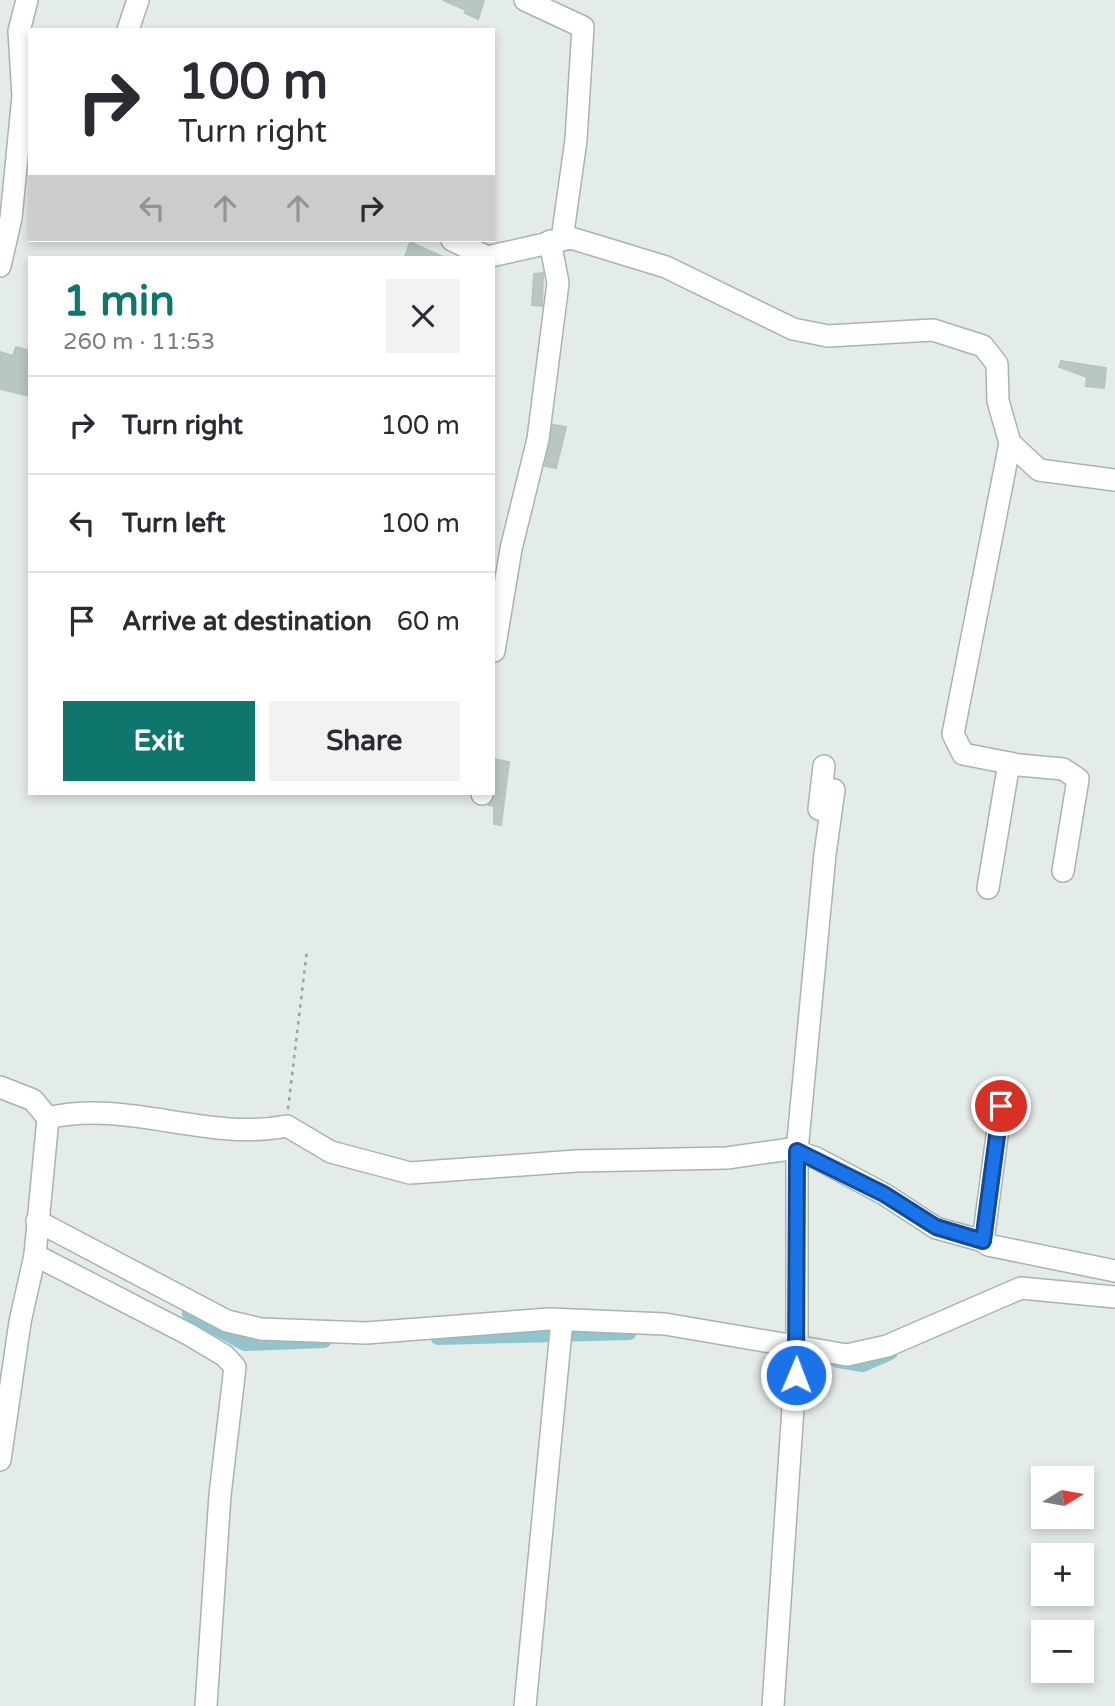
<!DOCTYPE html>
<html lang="en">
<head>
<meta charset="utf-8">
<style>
	:root { --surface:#fff; --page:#f2f2f3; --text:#2b2b33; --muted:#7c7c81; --line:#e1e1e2; --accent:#0f766e }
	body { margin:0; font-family:"Varela Round",sans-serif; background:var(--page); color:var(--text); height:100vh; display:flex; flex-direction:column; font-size:26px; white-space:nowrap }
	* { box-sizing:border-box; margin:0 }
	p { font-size:23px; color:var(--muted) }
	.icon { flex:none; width:38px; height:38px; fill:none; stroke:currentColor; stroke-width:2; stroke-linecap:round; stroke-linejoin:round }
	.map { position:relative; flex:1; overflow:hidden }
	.details { position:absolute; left:28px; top:256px; width:467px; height:539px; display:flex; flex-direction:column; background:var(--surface); border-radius:0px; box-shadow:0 4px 10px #0003 }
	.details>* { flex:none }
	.hud { position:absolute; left:28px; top:28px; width:467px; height:214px; border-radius:0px; box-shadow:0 4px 10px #0003; background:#fff; color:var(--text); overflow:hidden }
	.needle { width:46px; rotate:79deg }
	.tools { position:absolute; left:1031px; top:1466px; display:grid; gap:14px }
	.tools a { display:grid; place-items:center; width:63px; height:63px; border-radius:0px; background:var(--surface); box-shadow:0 4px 10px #0003; font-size:35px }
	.pin { position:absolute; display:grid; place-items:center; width:60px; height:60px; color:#fff; margin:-30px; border:4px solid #fff; border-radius:50%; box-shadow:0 2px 7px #0007 }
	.me { position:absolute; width:77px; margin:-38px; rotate:1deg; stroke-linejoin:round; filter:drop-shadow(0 0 5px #0008) }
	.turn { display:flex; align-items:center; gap:24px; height:147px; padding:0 35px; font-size:32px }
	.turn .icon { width:91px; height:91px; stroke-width:2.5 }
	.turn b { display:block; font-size:49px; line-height:60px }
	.lanes { display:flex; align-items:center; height:66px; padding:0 35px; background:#0003; justify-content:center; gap:35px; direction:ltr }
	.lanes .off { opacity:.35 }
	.round { display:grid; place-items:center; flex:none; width:74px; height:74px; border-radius:0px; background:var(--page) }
	.head { display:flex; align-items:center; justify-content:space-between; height:119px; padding:0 35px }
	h1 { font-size:42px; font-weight:700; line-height:52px; color:var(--accent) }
	.primary-button { display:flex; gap:14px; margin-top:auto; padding:14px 35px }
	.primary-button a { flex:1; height:80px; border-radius:0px; background:var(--accent); color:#fff; font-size:28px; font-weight:700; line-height:80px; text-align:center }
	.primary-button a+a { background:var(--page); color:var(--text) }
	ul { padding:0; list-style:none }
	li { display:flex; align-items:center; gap:21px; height:98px; padding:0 35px; border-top:2px solid var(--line) }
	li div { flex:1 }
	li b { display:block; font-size:26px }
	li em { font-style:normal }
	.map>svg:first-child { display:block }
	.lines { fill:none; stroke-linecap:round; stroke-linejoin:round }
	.canal { stroke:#91c4cc; stroke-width:16 }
	.building { fill:#b9c7c1; stroke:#b7c5bf; stroke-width:2 }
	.minor-casing { stroke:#a7b4af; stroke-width:24 }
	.path { stroke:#87ada0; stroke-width:2.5; stroke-dasharray:3.5 5; stroke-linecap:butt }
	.minor { stroke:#fff; stroke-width:21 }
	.route-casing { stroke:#114b97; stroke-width:18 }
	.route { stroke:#1a73e8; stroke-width:12 }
</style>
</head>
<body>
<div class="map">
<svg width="1115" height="1706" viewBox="0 0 1115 1706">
	<rect width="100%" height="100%" fill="#e4ece8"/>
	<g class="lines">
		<g class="canal">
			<polyline points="190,1313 245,1343 324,1340"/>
			<polyline points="438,1337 629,1332"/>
			<polyline points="838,1360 863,1364 890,1352"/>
		</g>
	</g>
	<g class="building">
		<polygon points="443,0 484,0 478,19 465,13 466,10"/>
		<polygon points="410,242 443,257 405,257"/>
		<polygon points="543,273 542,306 532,305 534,274"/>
		<polygon points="16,347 30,351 30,396 0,389 0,352 13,356"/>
		<polygon points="1061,361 1106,368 1104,388 1086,386 1087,377 1059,367"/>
		<polygon points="553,425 566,427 556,468 545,466"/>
		<polygon points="494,759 509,762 501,825 494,824 494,806 489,805 495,794"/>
	</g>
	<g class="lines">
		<g class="minor-casing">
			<g id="minor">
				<polyline points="525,0 583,27 576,140 562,239"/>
				<polyline points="128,30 138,0"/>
				<polyline points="452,240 487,257 571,238 666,267 793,329 828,336 933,330 983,346 997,364 998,401 1010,443 1039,470 1115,480"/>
				<polyline points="0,266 11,218 23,96 19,31 27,0"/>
				<polyline points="1010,443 953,734 963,754 1019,765 1063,769 1078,779 1063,871"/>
				<polyline points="494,651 511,549 538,439 558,283 550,241"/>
				<polyline points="482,794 482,793"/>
				<polyline points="819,809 824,766"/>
				<polyline points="988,888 1009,763"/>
				<polyline points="0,1087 33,1100 48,1118 35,1255 20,1322 0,1460"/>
				<polyline points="1001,1106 983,1241 988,1245 1115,1271"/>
				<path d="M48,1118C127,1099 208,1142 287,1126L331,1152L410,1173L576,1161L727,1158L790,1149L816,1158L884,1194L936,1228L983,1241"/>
				<polyline points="37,1221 227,1321 261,1329 366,1333 549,1319 665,1324 847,1355 887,1346 1021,1288 1115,1297"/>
				<polyline points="35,1255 190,1335 225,1356 235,1367 220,1495 206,1706"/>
				<polyline points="525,1706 562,1320"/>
				<polyline points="773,1706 797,1348 797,1151 825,854 834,790"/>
			</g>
		</g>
		<polyline class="path" points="288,1109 307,950"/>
		<use href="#minor" class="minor"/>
	</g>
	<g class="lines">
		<g class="route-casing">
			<polyline id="route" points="796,1375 797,1151 884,1194 936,1227 983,1241 1001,1106"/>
		</g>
		<use href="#route" class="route"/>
	</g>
</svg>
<div class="tools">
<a><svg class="needle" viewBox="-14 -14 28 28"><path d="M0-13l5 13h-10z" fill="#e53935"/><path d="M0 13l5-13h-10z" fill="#7c7c81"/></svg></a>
<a>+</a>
<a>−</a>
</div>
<div class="pin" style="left:1001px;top:1106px;background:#d93025"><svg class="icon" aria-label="arrive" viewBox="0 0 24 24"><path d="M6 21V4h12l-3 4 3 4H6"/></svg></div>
<svg class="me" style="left:796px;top:1375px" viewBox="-20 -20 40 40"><circle r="17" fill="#1a73e8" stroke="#fff" stroke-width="3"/><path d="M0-11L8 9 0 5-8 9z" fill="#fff"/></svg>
<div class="hud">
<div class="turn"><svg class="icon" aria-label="right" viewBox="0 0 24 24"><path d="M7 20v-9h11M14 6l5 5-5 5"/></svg><div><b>100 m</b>Turn right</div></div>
<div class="lanes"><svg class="icon off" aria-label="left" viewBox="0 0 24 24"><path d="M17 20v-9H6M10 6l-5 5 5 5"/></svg><svg class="icon off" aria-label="ahead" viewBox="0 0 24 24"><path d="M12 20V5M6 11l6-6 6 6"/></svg><svg class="icon off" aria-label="ahead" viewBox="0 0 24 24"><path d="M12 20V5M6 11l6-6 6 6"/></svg><svg class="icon" aria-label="right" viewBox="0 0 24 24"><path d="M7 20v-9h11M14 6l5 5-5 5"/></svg></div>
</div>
<section class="details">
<div class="head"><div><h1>1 min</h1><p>260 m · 11:53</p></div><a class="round"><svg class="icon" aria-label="close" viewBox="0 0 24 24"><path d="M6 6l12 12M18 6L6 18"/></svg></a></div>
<ul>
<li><svg class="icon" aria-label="right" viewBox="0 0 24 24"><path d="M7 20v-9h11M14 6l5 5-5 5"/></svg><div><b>Turn right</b></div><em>100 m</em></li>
<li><svg class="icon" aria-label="left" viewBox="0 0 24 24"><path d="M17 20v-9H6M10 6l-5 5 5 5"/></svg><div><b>Turn left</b></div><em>100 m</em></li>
<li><svg class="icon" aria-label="arrive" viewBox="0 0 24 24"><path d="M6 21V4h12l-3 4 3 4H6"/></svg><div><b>Arrive at destination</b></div><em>60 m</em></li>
</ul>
<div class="primary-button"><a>Exit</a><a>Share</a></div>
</section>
</div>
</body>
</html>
